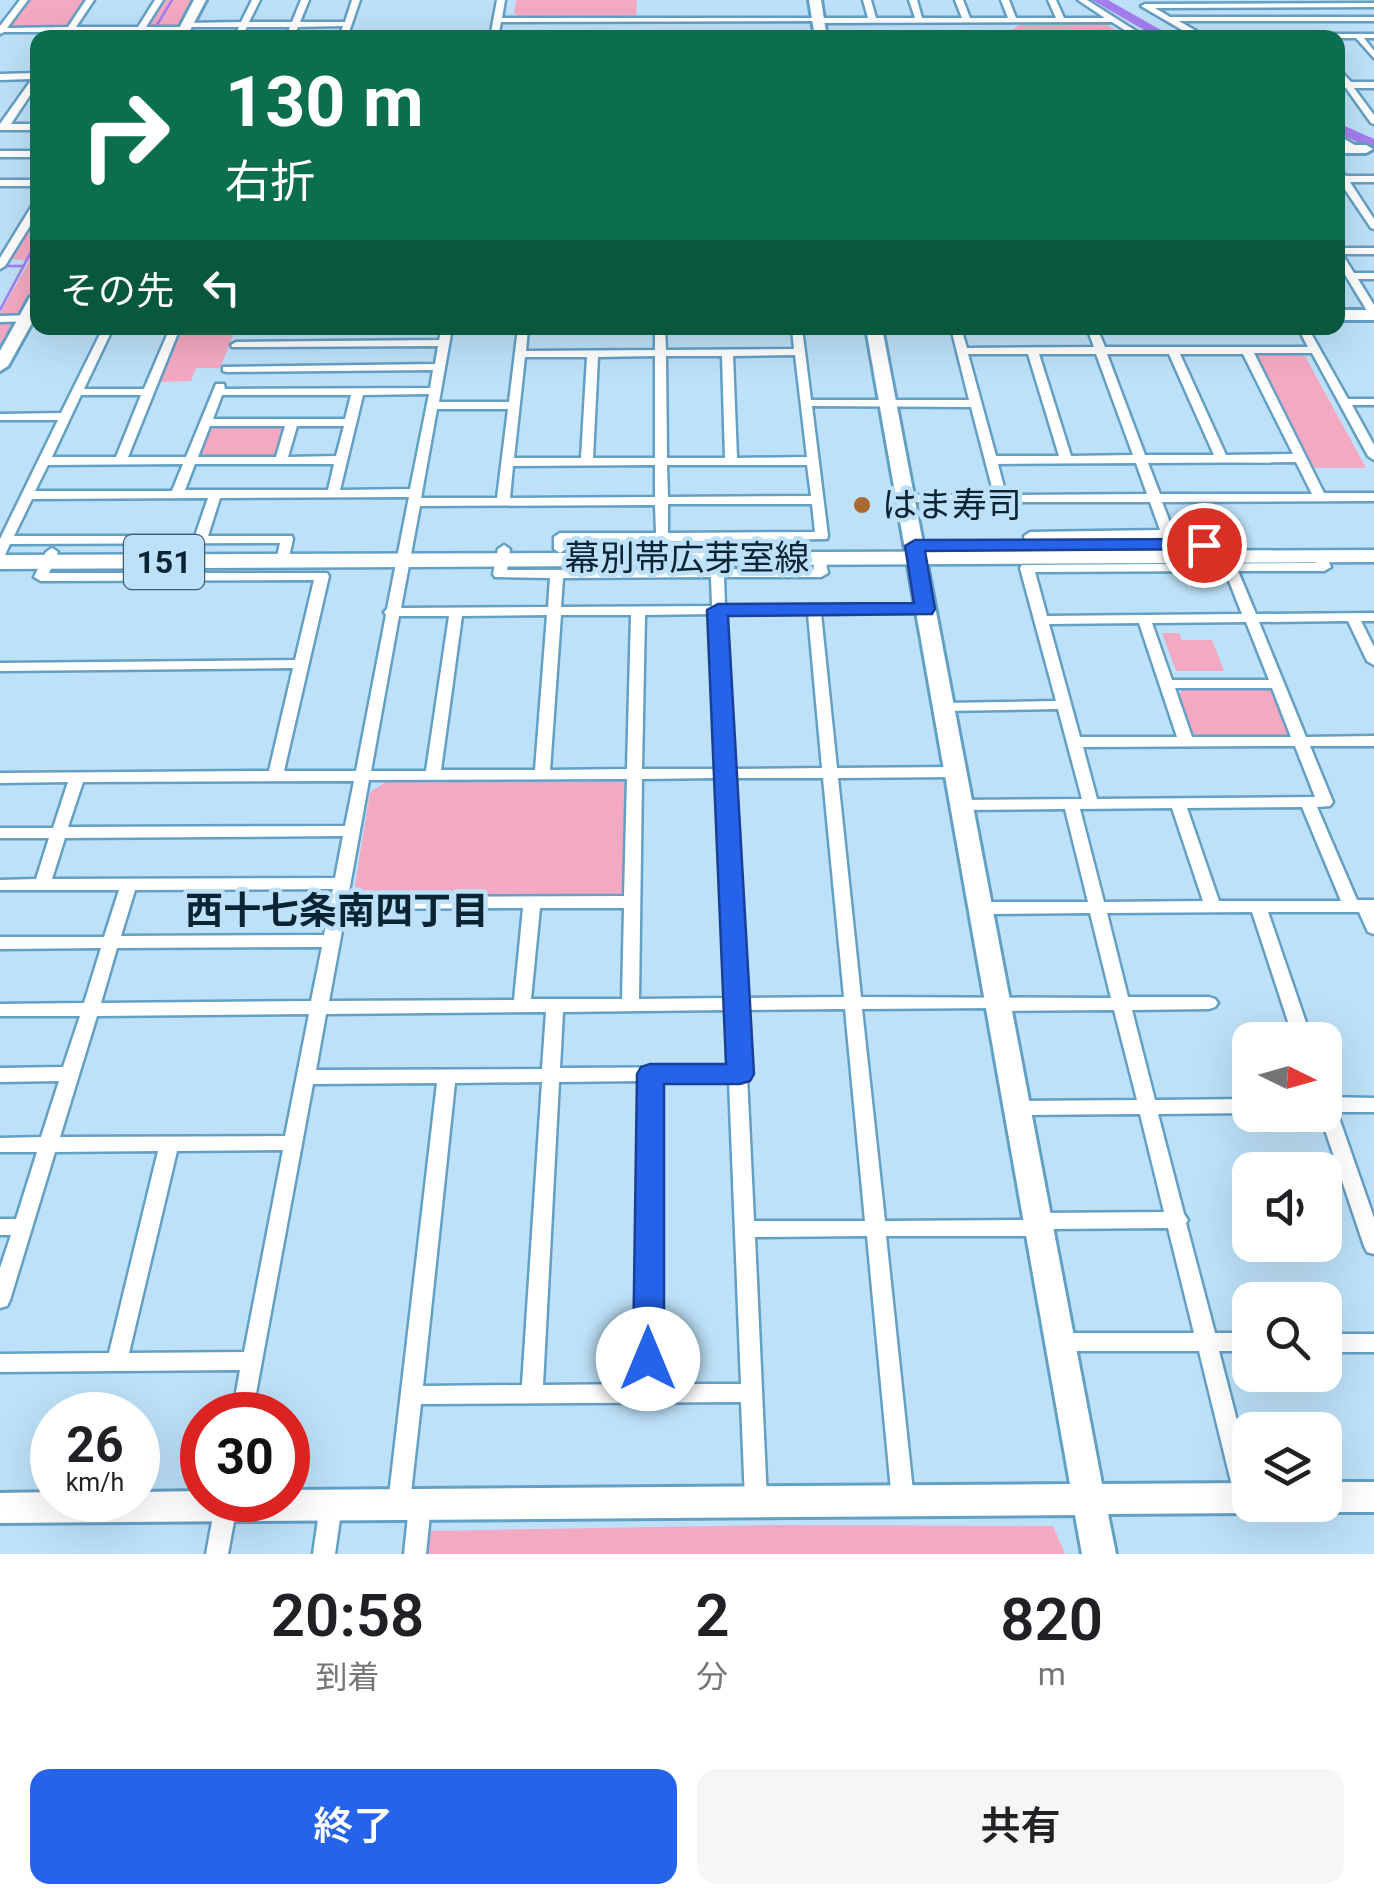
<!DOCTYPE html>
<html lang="ja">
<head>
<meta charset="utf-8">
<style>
	:root { --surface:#fff; --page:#f6f6f6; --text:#202124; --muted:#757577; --accent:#2563eb }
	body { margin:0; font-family:Roboto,"Noto Sans JP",sans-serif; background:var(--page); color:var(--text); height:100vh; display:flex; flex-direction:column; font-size:38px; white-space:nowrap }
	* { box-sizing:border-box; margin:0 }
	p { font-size:32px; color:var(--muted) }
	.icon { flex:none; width:55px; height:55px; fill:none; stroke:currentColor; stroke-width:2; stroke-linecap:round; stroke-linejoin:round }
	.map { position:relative; height:1554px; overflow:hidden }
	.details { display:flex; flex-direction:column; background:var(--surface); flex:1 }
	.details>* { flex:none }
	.top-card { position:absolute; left:30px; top:30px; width:1315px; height:305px; border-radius:20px; box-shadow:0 10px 40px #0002; background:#0b6e4f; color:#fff; overflow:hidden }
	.needle { width:65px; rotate:95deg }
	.tools { position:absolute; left:1232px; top:1022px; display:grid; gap:20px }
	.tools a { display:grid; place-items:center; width:110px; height:110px; border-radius:20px; background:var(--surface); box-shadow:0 10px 40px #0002; font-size:50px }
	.speed { position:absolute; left:30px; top:1392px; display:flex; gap:20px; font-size:50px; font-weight:700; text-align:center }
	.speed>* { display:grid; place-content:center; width:130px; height:130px; border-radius:50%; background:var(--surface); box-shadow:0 10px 40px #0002; line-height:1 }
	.speed small { font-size:25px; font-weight:400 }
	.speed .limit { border:15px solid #d22; background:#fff; color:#111 }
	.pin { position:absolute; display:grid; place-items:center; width:85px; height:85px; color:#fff; margin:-42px; border:5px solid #fff; border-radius:50%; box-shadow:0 2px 10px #0007 }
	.me { position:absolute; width:110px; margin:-55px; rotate:0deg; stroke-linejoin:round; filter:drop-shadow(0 0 8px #0008) }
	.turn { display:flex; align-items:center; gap:35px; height:210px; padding:0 30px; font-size:45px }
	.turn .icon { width:130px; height:130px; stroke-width:2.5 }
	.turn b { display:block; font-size:70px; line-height:85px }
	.then { display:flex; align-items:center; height:95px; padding:0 30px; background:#0003; gap:20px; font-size:38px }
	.eta { display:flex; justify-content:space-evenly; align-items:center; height:170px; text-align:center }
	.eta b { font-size:60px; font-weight:600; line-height:70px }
	.cta { display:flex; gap:20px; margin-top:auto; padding:20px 30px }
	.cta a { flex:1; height:115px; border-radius:20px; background:var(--accent); color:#fff; font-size:40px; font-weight:600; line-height:115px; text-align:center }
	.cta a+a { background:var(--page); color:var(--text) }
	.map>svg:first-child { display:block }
	.green { fill:#f4a9c3 }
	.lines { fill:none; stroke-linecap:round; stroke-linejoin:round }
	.stream { stroke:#a47ef0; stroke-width:2.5 }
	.river { fill:#a47ef0; fill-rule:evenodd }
	.street-casing { stroke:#649fc4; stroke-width:5 }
	.secondary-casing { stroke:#649fc4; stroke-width:6 }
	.primary-casing { stroke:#649fc4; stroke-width:5 }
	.street { fill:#fff; fill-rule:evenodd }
	.secondary { fill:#fff; fill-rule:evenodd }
	.primary { fill:#fff; fill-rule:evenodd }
	.route { fill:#2563eb; stroke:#184099; stroke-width:2.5 }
	.poi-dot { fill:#aa6833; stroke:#bde1f8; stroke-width:4 }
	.labels { text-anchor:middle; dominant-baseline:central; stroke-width:9; stroke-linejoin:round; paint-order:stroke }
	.shield { fill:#bde1f8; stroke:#405d6e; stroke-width:2.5 }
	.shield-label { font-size:32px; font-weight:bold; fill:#0b2433 }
	.poi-label { font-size:35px; fill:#0b2433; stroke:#bde1f8; text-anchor:start }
	.street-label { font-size:35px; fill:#0b2433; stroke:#bde1f8 }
	.neighbourhood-label { font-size:38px; font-weight:bold; fill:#0b2433; stroke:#bde1f8 }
</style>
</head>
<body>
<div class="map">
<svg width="1374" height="1554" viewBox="0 0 1374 1554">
	<rect width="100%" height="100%" fill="#bde1f8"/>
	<g class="green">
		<polygon points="27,0 87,0 68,26 10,28 8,26"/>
		<polygon points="162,0 194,0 174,37 140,38"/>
		<polygon points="516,0 637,0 636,17 523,17 514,14"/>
		<polygon points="1106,24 1126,37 1015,37 1012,30 1019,25"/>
		<polygon points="362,30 474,30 483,33 482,38 359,37"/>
		<polygon points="37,212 37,283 0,352 0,313 30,260 9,259"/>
		<polygon points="180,328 236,328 220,368 196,368 191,381 157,382"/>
		<polygon points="1257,353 1305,356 1366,468 1310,468 1253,358"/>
		<polygon points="276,425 283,429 277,453 270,457 198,455 208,430 217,426"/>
		<polygon points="1162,633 1179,633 1182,640 1212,640 1224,671 1176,671"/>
		<polygon points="1185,688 1270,688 1290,736 1202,737 1192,733 1178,695"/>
		<polygon points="386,782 627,782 623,896 365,897 354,891 370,792"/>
		<polygon points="773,1525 1053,1526 1065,1554 424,1554 427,1531"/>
	</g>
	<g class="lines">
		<g class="stream">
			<polyline points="149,38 172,0"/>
			<polyline points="0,266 24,266"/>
			<polyline points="0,310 38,239"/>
		</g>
		<g class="river">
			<polygon points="1092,0 1108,0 1175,38 1158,38"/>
			<polygon points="1338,123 1374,139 1374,150 1338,133"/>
		</g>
		<g class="street-casing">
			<g id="street">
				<polygon points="20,0 28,0 7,28 68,27 86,0 94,0 76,27 138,27 155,0 163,0 146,27 183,27 183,23 186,23 241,22 252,0 260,0 249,22 292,22 301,0 309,0 300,22 345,22 352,0 360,0 347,38 339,38 343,26 298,27 293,38 285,38 290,27 247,27 242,38 234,38 239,27 187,27 187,31 184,31 143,32 137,37 133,35 135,32 72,32 67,36 63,34 64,32 4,32 0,34 0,26"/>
				<polygon points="497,0 505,0 502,18 868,18 863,0 871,0 876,18 915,18 909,0 917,0 922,18 962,18 955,0 963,0 970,18 1008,18 1001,0 1009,0 1016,18 1056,18 1048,0 1056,0 1064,18 1105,18 1078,0 1087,0 1147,38 1137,38 1112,22 819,23 815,21 501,22 498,38 490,38"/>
				<polygon points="1374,3 1374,7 1155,8 1170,17 1374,17 1374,21 1179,21 1201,34 1374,34 1374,38 1364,38 1374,51 1374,58 1356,38 1196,38 1141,6 1145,4"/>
				<polygon points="1338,68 1351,82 1374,82 1374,88 1354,88 1374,115 1374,124 1371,123 1346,88 1339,85 1342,83 1338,76"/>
				<polygon points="38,73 38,83 11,124 38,124 38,130 0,130 0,124 32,79 0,80 0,74"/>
				<polygon points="1338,135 1358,147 1358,151 1352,151 1338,142"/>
				<rect x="0" y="151" width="38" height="6"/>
				<polygon points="1338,168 1346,176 1374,176 1374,182 1350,182 1374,219 1374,229 1371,228 1340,182 1338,182"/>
				<rect x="0" y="180" width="38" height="6"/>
				<polygon points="38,201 38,213 5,266 0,269 0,258 33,204"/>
				<polygon points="1338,248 1374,248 1374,254 1342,254 1354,273 1374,273 1374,279 1358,279 1374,305 1374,317 1369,314 1338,263"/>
				<polygon points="38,315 38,321 0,322 0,316"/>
				<path d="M103,328H113L84,389H144L170,328H180L128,457H186L216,384H224L225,389L430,388L433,370L227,372L223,371V367L435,364L438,346L232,347L231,345L236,342L439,340L442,328H452L439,402H509L518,328H528L526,351L655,350V328H665L666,350L794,349L792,328H802L811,400H969L951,328H961L967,348L1094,347L1087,328H1097L1105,347H1308L1298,328H1308L1348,399H1374V405H1352L1374,445V460L1368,456L1312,353H1254L1324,493H1374V501L1162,502L1173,530L1234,531L1244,556L1243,559H1233L1224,538L1037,540V549H1027L1024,536L1030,532L1160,530L1150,502H902V496L906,495H994L971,407L812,406L828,536L827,539L720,541V557L714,561L708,557V541H566V549L560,553L554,549V537L560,533H656L655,505L420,506L401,608L548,607L550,578L495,577L493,574L498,549L504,545L510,549L507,570L814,569L813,559L819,555L825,559L828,573L821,577H724L725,606H930L932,609L930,612L925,613L821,614L837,768L955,767L962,772L955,777L838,778L861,997L1111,998L1090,913L981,914L975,912L973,908L975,904L981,902H1088L1065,809L961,810L953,805L961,800L1082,799L1058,709L944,711L937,707L944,703L1056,701L1020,568L1022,565L1316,563L1314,556L1315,553H1325L1331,567L1324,571H1238L1256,614L1374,613V621H1361L1374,647V665L1367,661L1348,621L1259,622L1306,737L1374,736V746H1310L1333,802L1330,806L1317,807L1357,900H1374V934L1368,932L1359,912H1268L1312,1040H1294L1252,912L1107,913L1128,997H1209L1215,999L1218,1003L1215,1007L1209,1009L1132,1010L1155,1100L1250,1099V1113L1158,1114L1184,1214L1188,1220L1186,1223L1215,1333H1250V1351H1219L1250,1471V1505H1254L1246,1508L1238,1505L1235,1498L1199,1351H1061L1054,1348L1051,1342L1054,1336L1061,1333H1194L1168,1228L1048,1229L1046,1234L1039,1236H886L914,1501L911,1508L903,1511L895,1508L892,1501L867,1236L755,1237L767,1501L764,1508L756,1511L748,1508L745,1501L741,1402L421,1404L410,1502L412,1497L420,1494L428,1497L431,1504L426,1554H404L409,1506L407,1511L399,1514L391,1511L388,1504L437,1083L313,1084L252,1415H232L240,1370L0,1372V1354L109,1353L158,1151L55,1152L10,1300L7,1306L0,1308V1268L11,1235H0V1219H16L37,1152H0V1138L41,1137L59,1081L0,1082V1068L63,1067L80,1016H0V1004L84,1003L101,948L0,949V937H104L119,890H0V880L36,879L49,838H0V828H53L68,782L0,783V773L269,771L293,668L0,671V663L295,660L314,580L41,581L34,577L46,552L52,548L58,552L49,573H327L329,576L284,771H356L386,615L384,612L387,609L409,497L220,498L208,536H292L293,539L288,561L282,565L276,561L280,543L10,544L5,555L0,556V539L58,420H0V414L61,413ZM968,354H1028L1059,456H996ZM1039,354H1096L1133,455L1071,456ZM1107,354H1169L1214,455H1145ZM1180,354H1243L1293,454L1226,455ZM795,355L807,457L737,458L733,356ZM655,356V458H593L598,357ZM666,356H722L725,458H667ZM525,357H587L581,458H514ZM429,394L410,489L340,490L363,395ZM81,395H141L116,457H52ZM222,395H351L345,419H213ZM437,409H508L497,498H421ZM210,426H285L276,457H198ZM297,426H344L336,456L288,457ZM1296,462L1312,494H1160L1148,463ZM1136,463L1147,494L1006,495L998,464ZM183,464L172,491H35L48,465ZM195,464H334L328,490H185ZM655,465V497L510,498L513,466ZM667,465H807L811,496L668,497ZM208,498L195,536H14L32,499ZM668,504H812L815,532L668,533ZM1225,571L1242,614L1047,616L1035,572ZM711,577L712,606L561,607L563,578ZM712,614L718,769H642L645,615ZM725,614H808L822,768L733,769ZM547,615L535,770H441L462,616ZM561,615H631L627,769L550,770ZM399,616H449L426,771H371ZM1246,622L1269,680H1172L1152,623ZM1139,623L1177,737H1080L1049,624ZM1175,688H1272L1291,737H1192ZM1295,746L1315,797L1097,799L1083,747ZM718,778L726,998L639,999L642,779ZM733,778H823L844,997L743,998ZM627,779L624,896L348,897L369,780ZM354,781L345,826L68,827L83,782ZM1302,807L1341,901H1219L1187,808ZM1172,808L1203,901L1104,902L1080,809ZM343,836L335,878L52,879L65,838ZM333,889L324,935L121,936L135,890ZM523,908L514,1000L329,1001L346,909ZM540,908H624L622,999H531ZM322,947L311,1001L101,1003L117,948ZM992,1008L999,1011L1114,1010L1137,1100L1017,1101L1011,1103L1008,1108L1011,1113L1017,1115L1140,1114L1164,1212L1038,1213L1031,1215L1029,1220L885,1221L862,1009ZM845,1009L865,1221H754L747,1077L749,1074L744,1010ZM727,1010L729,1067L560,1068L563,1012ZM546,1012L542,1069L316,1070L326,1014ZM309,1014L285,1136L60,1137L97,1016ZM641,1081L638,1384L543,1385L559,1082ZM659,1081H729L741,1384H658ZM542,1082L522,1385L423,1386L455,1083ZM283,1150L244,1352L129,1353L177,1151Z"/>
				<polygon points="1325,1097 1374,1098 1374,1112 1337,1112 1374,1218 1374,1254 1367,1252 1364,1246 1320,1115 1325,1115"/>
				<rect x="1325" y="1334" width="49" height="18"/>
				<polygon points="331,1495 339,1498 342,1505 335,1554 313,1554 320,1505 323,1498"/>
				<polygon points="216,1500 238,1500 228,1554 206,1554"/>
			</g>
		</g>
		<g class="secondary-casing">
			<g id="secondary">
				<polygon points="194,0 206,0 186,38 174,38"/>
				<polygon points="809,0 821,0 827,38 815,38"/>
				<polygon points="1338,145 1366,145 1373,149 1366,153 1338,153"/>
				<polygon points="38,292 38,312 8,366 0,371 0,351 30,297"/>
				<rect x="1338" y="310" width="36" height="10"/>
				<polygon points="866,328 882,328 1102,1484 1250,1483 1250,1505 1263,1505 1262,1509 1250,1513 1108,1514 1116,1554 1082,1554 1075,1515 0,1523 0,1493 52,1492 52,1500 138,1500 138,1492 202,1491 202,1500 288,1500 288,1490 1070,1484"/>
				<polygon points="1325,1482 1374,1482 1374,1512 1325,1512 1314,1508 1312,1505 1325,1505"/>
			</g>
		</g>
		<g class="primary-casing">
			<polygon id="primary" points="1374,550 1374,562 0,569 0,555"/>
		</g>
		<use href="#street" class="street"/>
		<use href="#secondary" class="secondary"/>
		<use href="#primary" class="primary"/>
	</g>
	<polygon class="route" points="1204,539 1211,541 1211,549 925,551 935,609 932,614 728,616 754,1074 750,1081 740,1084 664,1084 664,1359 659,1369 648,1373 637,1369 633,1359 637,1074 641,1067 650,1064 726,1064 707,610 718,604 914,603 905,546 915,540"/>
	<circle class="poi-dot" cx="862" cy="505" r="10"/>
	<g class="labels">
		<rect class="shield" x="124" y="535" width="80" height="54" rx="8"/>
		<g class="shield-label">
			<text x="164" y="562">151</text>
		</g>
		<g class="poi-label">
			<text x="882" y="505">はま寿司</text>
		</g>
		<g class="street-label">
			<text x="687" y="558">幕別帯広芽室線</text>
		</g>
		<g class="neighbourhood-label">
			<text x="337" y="911">西十七条南四丁目</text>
		</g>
	</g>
</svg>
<div class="tools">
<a><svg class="needle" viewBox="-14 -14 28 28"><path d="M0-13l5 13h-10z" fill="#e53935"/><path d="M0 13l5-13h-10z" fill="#757577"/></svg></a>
<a><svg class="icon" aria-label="sound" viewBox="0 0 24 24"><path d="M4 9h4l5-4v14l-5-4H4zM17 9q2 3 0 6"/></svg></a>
<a><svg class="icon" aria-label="search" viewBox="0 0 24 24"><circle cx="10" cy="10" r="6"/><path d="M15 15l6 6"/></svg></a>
<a><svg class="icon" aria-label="layers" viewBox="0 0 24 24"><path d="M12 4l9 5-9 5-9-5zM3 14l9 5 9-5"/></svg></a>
</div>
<div class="speed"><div>26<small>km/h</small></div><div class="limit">30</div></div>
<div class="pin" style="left:1204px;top:545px;background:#d93025"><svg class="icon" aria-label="arrive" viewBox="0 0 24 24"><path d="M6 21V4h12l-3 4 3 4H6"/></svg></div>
<svg class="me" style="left:648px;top:1359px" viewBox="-20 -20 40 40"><circle r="19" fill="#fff"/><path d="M0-13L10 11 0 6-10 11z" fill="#2563eb"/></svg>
<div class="top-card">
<div class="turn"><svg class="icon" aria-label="right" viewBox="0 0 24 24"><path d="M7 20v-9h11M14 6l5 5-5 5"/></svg><div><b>130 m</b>右折</div></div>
<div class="then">その先<svg class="icon" aria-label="left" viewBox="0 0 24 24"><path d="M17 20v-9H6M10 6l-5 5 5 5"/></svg></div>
</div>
</div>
<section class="details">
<div class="eta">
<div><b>20:58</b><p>到着</p></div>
<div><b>2</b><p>分</p></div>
<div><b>820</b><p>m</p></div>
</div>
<div class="cta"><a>終了</a><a>共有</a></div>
</section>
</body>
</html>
